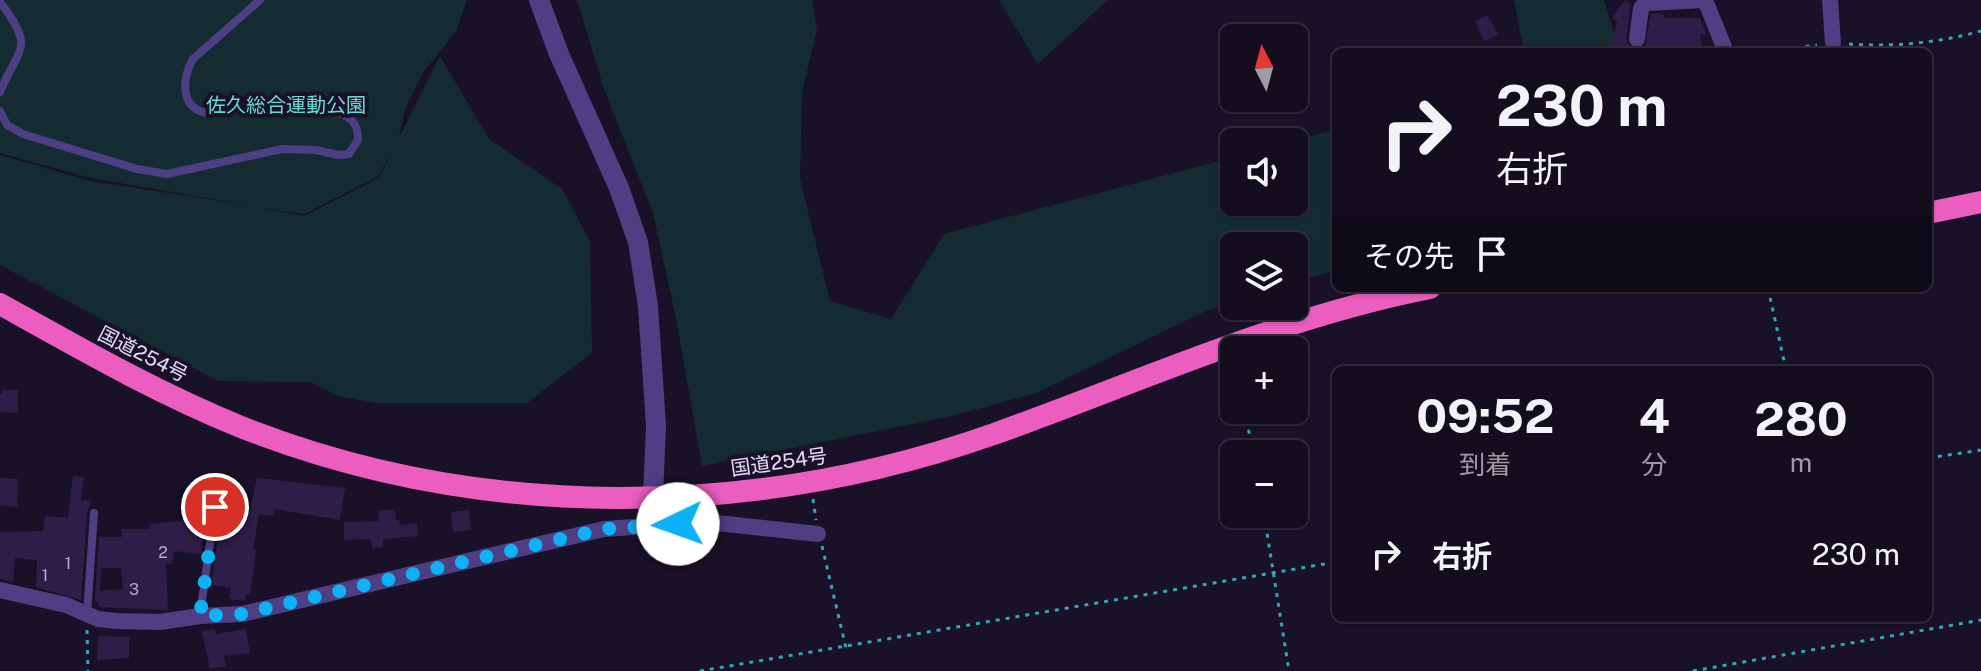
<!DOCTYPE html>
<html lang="ja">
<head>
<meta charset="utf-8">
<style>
	:root { --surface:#130d1d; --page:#1c1626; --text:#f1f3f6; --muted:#9d9ca4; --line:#322d3b }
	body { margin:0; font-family:"Public Sans","Noto Sans JP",sans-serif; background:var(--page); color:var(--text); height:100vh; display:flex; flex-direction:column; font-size:30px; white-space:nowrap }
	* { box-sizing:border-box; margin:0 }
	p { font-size:26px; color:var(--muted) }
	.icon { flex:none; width:44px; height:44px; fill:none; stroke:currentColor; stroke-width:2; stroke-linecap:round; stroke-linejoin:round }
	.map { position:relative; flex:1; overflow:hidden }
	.sheet { position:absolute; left:1332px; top:366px; width:600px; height:256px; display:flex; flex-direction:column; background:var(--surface); border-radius:12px; box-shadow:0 2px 6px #0004,0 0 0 2px var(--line) }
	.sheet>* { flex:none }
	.hud { position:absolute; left:1332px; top:48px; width:600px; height:244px; border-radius:12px; box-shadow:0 2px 6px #0004,0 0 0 2px var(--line); background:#130d1d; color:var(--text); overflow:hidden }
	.needle { width:52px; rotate:354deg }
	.tools { position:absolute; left:1220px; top:24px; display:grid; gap:16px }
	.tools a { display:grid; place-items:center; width:88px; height:88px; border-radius:12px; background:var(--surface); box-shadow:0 2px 6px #0004,0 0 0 2px var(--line); font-size:40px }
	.pin { position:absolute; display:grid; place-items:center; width:68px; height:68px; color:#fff; margin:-34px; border:4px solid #fff; border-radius:50%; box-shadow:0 2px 8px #0007 }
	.me { position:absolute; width:88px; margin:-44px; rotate:267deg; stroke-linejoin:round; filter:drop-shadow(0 0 6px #0008) }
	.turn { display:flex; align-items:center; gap:28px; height:168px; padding:0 32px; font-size:36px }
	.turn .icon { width:104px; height:104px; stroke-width:2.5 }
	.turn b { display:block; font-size:56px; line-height:68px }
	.then { display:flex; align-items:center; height:76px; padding:0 32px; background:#0003; gap:16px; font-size:30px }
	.eta { display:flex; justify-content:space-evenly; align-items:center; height:136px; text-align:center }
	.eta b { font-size:48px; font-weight:700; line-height:56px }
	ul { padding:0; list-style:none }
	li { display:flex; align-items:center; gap:24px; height:104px; padding:0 32px }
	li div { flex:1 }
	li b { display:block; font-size:30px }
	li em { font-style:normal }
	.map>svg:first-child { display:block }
	.green { fill:#142c31 }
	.building { fill:#2e1e47; fill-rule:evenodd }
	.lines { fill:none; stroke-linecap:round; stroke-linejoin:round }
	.path { stroke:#35a4b5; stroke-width:3; stroke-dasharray:4 6; stroke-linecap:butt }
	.service { stroke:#4e3e84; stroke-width:8 }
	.minor { stroke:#4e3e84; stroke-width:16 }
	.tertiary { stroke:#4e3e84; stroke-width:20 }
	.trunk { stroke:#eb5ec0; stroke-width:22 }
	.route { stroke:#0db1f5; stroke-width:14; stroke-dasharray:0 25.2 }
	.labels { text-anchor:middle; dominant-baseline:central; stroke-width:8; stroke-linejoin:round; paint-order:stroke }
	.number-label { font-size:16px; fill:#b6aad0 }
	.park-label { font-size:20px; fill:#66dcd5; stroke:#191127 }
	.street-label { font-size:20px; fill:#e4d9fd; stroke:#191127 }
</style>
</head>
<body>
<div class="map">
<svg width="1981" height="671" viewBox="0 0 1981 671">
	<rect width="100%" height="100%" fill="#191127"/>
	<g class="green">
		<polygon points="0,0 467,0 456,31 422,74 405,109 398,142 377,177 304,214 261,208 304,216 379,178 440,56 489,139 562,189 590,241 592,353 527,403 375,403 338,396 311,382 218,381 0,265 0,155 90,181 247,205 91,178 0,153"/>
		<polygon points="577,0 812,0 817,29 802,93 800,179 830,301 891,319 944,234 1234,157 1234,202 1294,202 1294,142 1289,142 1331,131 1336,131 1336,270 1294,283 1294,246 1234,246 1234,302 1206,311 1036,393 956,415 702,466 676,318 653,213 604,89"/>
		<polygon points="999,0 1108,0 1038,64"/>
		<polygon points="1514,0 1604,0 1620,52 1524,52"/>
	</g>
	<g class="building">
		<polygon points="1625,0 1631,4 1626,38 1631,48 1640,49 1645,46 1651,14 1659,13 1664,15 1664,18 1700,18 1705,30 1705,34 1700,34 1703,52 1611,52 1617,22 1612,18"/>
		<polygon points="1488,15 1498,35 1484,41 1475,21"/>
		<polygon points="2,390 18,390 18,413 0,412 0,394 2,394"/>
		<polygon points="73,476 84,477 81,500 91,501 87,513 81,600 36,587 37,560 15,558 13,582 0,579 0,532 43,531 45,516 68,518"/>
		<polygon points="0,478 18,479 17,507 0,505"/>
		<polygon points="257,478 345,488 340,520 274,509 273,516 259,514 253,550 256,550 250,595 246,594 245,601 229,599 231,588 213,585 212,579 221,517 247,522"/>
		<polygon points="394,509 396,520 399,520 400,525 417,523 418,536 383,539 383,547 372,549 371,539 344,540 344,522 379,521 378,511"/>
		<polygon points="469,510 471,530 453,532 451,512"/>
		<path d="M206,518L201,554L174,551L172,564L166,563L168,610L99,607L98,602L95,601L99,537H122V529H150V524ZM101,568H121L123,589L100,591Z"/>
		<polygon points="215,629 216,634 246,629 250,653 224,656 226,666 210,669 202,631"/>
		<polygon points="98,636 129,637 129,658 97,660"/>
	</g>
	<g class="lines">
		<g class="path">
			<path d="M1849,44C1894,47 1938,43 1981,31"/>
			<polyline points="1766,52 1817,45"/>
			<polyline points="1768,288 1786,370"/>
			<polyline points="1245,410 1253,454"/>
			<polyline points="1928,458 1981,450"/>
			<polyline points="813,499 816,520"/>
			<polyline points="1264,514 1289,671"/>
			<polyline points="822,546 846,648"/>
			<polyline points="87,630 88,671"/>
			<polyline points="700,671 1336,562"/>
			<polyline points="1693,671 1981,620"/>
		</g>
		<g class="service">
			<path d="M0,2C36,49 19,46 0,92"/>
			<path d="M0,111L7,125L23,134L137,169L167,174L282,149L316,150L338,155L349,154L358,140C359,121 348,116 332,110C302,99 278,98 247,105C235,108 222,113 210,113C180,112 181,78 193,59L260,0"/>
			<polyline points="87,614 94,513"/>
			<polyline points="200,615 215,507"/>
		</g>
		<g class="minor">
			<polyline points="1705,0 1726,52"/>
			<polyline points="1830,0 1833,43"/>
			<polyline points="1637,39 1641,8 1646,3 1705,0"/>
			<polyline points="0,590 66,605 98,619 116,621 160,622 200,616 242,614 604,529 708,522 818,534"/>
		</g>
		<polyline class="tertiary" points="539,0 559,54 619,188 638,242 648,306 656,425 653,498"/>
		<g class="trunk">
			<polyline points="1928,213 1981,202"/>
			<path d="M0,304C79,348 157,393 241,427C481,522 753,519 994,434C1139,382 1278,318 1430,288"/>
		</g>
	</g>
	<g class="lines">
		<polyline class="route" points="215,507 200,616 242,614 604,529 678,524"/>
	</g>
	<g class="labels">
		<g class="number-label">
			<text x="163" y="552">2</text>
			<text x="68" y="563">1</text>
			<text x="45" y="575">1</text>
			<text x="134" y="589">3</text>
		</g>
		<g class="park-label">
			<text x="286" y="105">佐久総合運動公園</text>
		</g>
		<g class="street-label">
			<text transform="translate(143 354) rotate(27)">国道254号</text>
			<text transform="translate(779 462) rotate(-8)">国道254号</text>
		</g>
	</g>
</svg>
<div class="tools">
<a><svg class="needle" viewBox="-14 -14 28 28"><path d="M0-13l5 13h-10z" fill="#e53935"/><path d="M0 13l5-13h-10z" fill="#9d9ca4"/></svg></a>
<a><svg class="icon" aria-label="sound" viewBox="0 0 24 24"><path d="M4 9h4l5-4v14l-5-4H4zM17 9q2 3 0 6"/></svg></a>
<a><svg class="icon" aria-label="layers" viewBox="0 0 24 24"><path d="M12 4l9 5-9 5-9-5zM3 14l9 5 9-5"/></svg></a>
<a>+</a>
<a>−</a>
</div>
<div class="pin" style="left:215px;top:507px;background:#d93025"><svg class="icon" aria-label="arrive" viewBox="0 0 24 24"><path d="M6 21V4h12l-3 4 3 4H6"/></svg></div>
<svg class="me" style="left:678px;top:524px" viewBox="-20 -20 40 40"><circle r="19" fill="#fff"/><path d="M0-13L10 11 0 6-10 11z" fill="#0db1f5"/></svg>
<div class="hud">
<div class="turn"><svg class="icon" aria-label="right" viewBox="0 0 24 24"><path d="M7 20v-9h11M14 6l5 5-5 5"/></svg><div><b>230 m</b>右折</div></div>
<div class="then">その先<svg class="icon" aria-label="arrive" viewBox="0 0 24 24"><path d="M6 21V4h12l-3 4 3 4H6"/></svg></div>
</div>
<section class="sheet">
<div class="eta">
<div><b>09:52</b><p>到着</p></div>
<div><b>4</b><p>分</p></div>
<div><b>280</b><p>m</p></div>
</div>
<ul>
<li><svg class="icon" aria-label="right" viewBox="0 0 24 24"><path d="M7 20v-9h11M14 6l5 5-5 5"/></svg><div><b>右折</b></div><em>230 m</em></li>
</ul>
</section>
</div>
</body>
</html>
